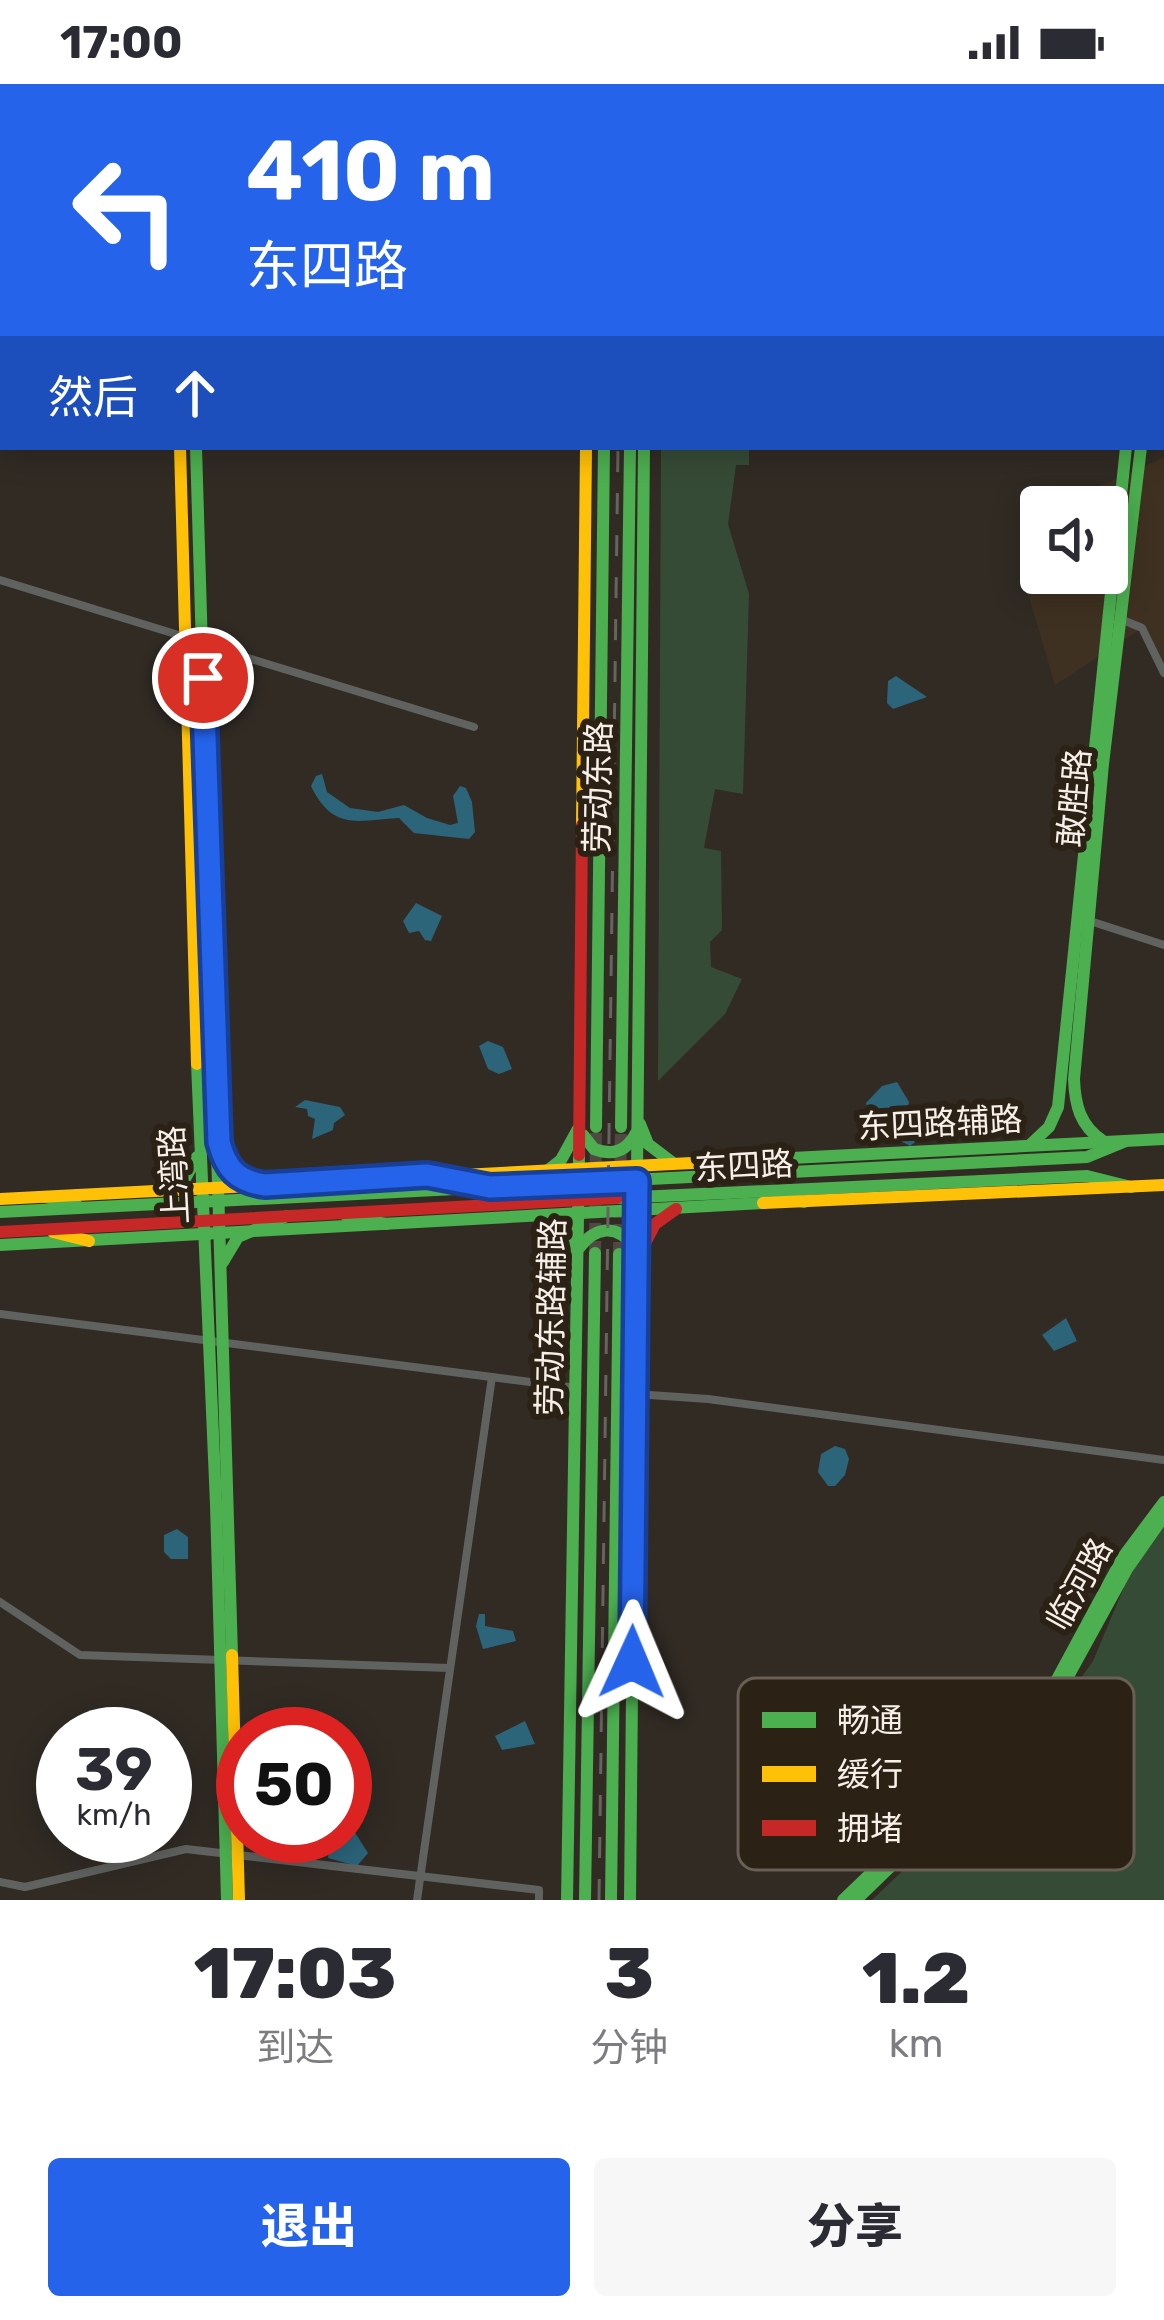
<!DOCTYPE html>
<html lang="zh">
<head>
<meta charset="utf-8">
<style>
	:root { --surface:#fff; --page:#f7f7f7; --text:#2b2b33; --muted:#7c7c81; --accent:#2563eb }
	body { margin:0; font-family:Rubik,"Noto Sans SC",sans-serif; background:var(--page); color:var(--text); height:100vh; display:flex; flex-direction:column; font-size:45px; white-space:nowrap }
	* { box-sizing:border-box; margin:0 }
	p { font-size:39px; color:var(--muted) }
	.icon { flex:none; width:66px; height:66px; fill:none; stroke:currentColor; stroke-width:2; stroke-linecap:round; stroke-linejoin:round }
	.map { position:relative; height:1816px; overflow:hidden }
	.sheet { display:flex; flex-direction:column; background:var(--surface); flex:1 }
	.sheet>* { flex:none }
	.hud { position:absolute; left:0px; top:0px; width:1164px; height:366px; box-shadow:0 6px 30px #0003; background:#2563eb; color:#fff; overflow:hidden }
	.controls { position:absolute; left:1020px; top:402px; display:grid; gap:24px }
	.controls a { display:grid; place-items:center; width:108px; height:108px; border-radius:12px; background:var(--surface); box-shadow:0 6px 30px #0003; font-size:60px }
	.speed { position:absolute; left:36px; top:1623px; display:flex; gap:24px; font-size:60px; font-weight:700; text-align:center }
	.speed>* { display:grid; place-content:center; width:156px; height:156px; border-radius:50%; background:var(--surface); box-shadow:0 6px 30px #0003; line-height:1 }
	.speed small { font-size:30px; font-weight:400 }
	.speed .limit { border:18px solid #d22; background:#fff; color:#111 }
	.pin { position:absolute; display:grid; place-items:center; width:102px; height:102px; color:#fff; margin:-51px; border:6px solid #fff; border-radius:50%; box-shadow:0 3px 12px #0007 }
	.me { position:absolute; width:132px; margin:-66px; rotate:1deg; stroke-linejoin:round; filter:drop-shadow(0 0 9px #0008) }
	.turn { display:flex; align-items:center; gap:42px; height:252px; padding:0 48px; font-size:54px }
	.turn .icon { width:156px; height:156px; stroke-width:2.5 }
	.turn b { display:block; font-size:84px; line-height:102px }
	.then { display:flex; align-items:center; height:114px; padding:0 48px; background:#0003; gap:24px; font-size:45px }
	.eta { display:flex; justify-content:space-evenly; align-items:center; height:204px; text-align:center }
	.eta b { font-size:72px; font-weight:800; line-height:84px }
	.cta { display:flex; gap:24px; margin-top:auto; padding:24px 48px }
	.cta a { flex:1; height:138px; border-radius:12px; background:var(--accent); color:#fff; font-size:48px; font-weight:800; line-height:138px; text-align:center }
	.cta a+a { background:var(--page); color:var(--text) }
	.status { display:flex; justify-content:space-between; align-items:center; height:84px; padding:0 60px; background:var(--surface); direction:ltr }
	.status svg { height:33px; fill:currentColor }
	.map>svg:first-child { display:block }
	.built { fill:#3f3121 }
	.green { fill:#364b36 }
	.water { fill:#2c647a }
	.lines { fill:none; stroke-linecap:round; stroke-linejoin:round }
	.highway-tunnel { stroke:#4f4941; stroke-width:12; stroke-dasharray:12 6; stroke-linecap:butt }
	.street { stroke:#606260; stroke-width:8 }
	.fast { stroke:#4caf50; stroke-width:12 }
	.slow { stroke:#ffc107; stroke-width:12 }
	.jam { stroke:#c62828; stroke-width:12 }
	.rail { stroke:#656460; stroke-width:3; stroke-dasharray:21 21; stroke-linecap:butt }
	.route-casing { stroke:#184099; stroke-width:30 }
	.route { stroke:#2563eb; stroke-width:21 }
	.labels { text-anchor:middle; dominant-baseline:central; stroke-width:12; stroke-linejoin:round; paint-order:stroke }
	.street-label { font-size:33px; fill:#f7f0e8; stroke:#2c2115 }
	.key { fill:#2c2115; stroke:#695f54; stroke-width:3 }
	.key-label { font-size:33px; fill:#f7f0e8 }
</style>
</head>
<body>
<div class="status"><b>17:00</b><svg viewBox="0 0 49 12"><path d="M0 12V9h3v3zM5 12V6h3v6zM10 12V3h3v9zM15 12V0h3v12zM26 1h20v11H26zM47 4h2v5h-2z"/></svg></div>
<div class="map">
<svg width="1164" height="1816" viewBox="0 0 1164 1816">
	<rect width="100%" height="100%" fill="#312b24"/>
	<polygon class="built" points="1164,373 1164,585 1142,544 1055,601 1025,499 1041,464 1041,489 1107,489 1107,423 1061,420"/>
	<g class="green">
		<polygon points="661,363 749,363 749,381 736,381 728,440 749,510 743,710 715,705 704,764 721,767 722,846 710,858 711,883 742,895 725,930 658,997"/>
		<polygon points="1164,1440 1164,1816 872,1816 1018,1677 1043,1648 1093,1577 1127,1496"/>
	</g>
	<g class="water">
		<polygon points="896,592 927,613 893,625 887,619 888,597"/>
		<path d="M322,690L327,708L350,724L378,728L404,721L427,734L450,741L458,739L453,712L460,702L466,704L472,718L475,748L469,755L414,749L399,734C359,736 333,748 311,702L316,692Z"/>
		<polygon points="416,819 442,832 431,857 425,856 419,847 409,849 403,837"/>
		<polygon points="488,957 503,963 512,985 499,990 488,985 479,962"/>
		<path d="M897,998L909,1018L903,1042L915,1058L910,1062C891,1052 870,1042 866,1019L882,1002Z"/>
		<polygon points="305,1016 340,1023 345,1031 334,1039 333,1046 312,1055 315,1035 308,1032 307,1025 295,1023"/>
		<polygon points="1066,1234 1077,1257 1054,1267 1042,1251"/>
		<polygon points="835,1362 845,1365 849,1375 845,1391 835,1402 828,1402 818,1388 821,1370"/>
		<polygon points="177,1445 188,1453 188,1475 171,1475 164,1468 164,1451"/>
		<polygon points="479,1530 485,1530 485,1542 513,1547 516,1557 483,1565 476,1542"/>
		<polygon points="525,1637 535,1660 502,1666 495,1652"/>
		<polygon points="345,1744 354,1747 368,1769 357,1782 328,1774 331,1755 345,1752"/>
	</g>
	<g class="lines">
		<g class="highway-tunnel">
			<polyline points="595,1169 596,1043"/>
			<polyline points="619,1170 621,1043"/>
		</g>
		<g class="street">
			<polyline points="0,496 185,553"/>
			<polyline points="1123,536 1142,544 1164,589"/>
			<polyline points="202,560 474,643"/>
			<polyline points="1090,837 1164,861"/>
			<polyline points="0,1230 577,1304"/>
			<polyline points="635,1310 708,1315 1164,1376"/>
			<polyline points="0,1518 80,1571 449,1584"/>
			<polyline points="0,1798 25,1803 186,1765 539,1806 539,1816"/>
			<polyline points="417,1816 492,1293"/>
		</g>
		<g class="fast">
			<polyline points="170,0 170,3"/>
			<polyline points="608,0 608,3"/>
			<polyline points="635,0 635,3"/>
			<polyline points="920,0 920,3"/>
			<polyline points="1141,0 1141,3"/>
			<polyline points="1154,0 1154,3"/>
			<polyline points="651,3 652,0"/>
			<polyline points="1161,255 1164,256"/>
			<polyline points="196,363 232,1571"/>
			<polyline points="197,980 216,1420 227,1816"/>
			<polyline points="640,1040 648,1060 673,1079"/>
			<polyline points="596,1043 604,363"/>
			<polyline points="621,1043 630,363"/>
			<path d="M583,1051L594,1065C613,1072 627,1067 636,1049"/>
			<path d="M1103,1057C1080,1042 1075,1021 1074,995L1103,680L1141,363"/>
			<polyline points="1031,1060 1049,1043 1058,1023 1126,363"/>
			<polyline points="222,1070 232,1088 250,1099"/>
			<polyline points="711,1078 1164,1055"/>
			<polyline points="547,1087 561,1076 578,1045"/>
			<polyline points="437,1092 475,1100"/>
			<polyline points="173,1105 183,1098 197,1073"/>
			<polyline points="776,1112 804,1118"/>
			<polyline points="45,1113 76,1120"/>
			<polyline points="617,1114 1087,1092 1131,1103"/>
			<polyline points="0,1128 1087,1073 1126,1057"/>
			<polyline points="347,1133 386,1140"/>
			<polyline points="546,1135 569,1150 577,1167"/>
			<polyline points="0,1161 763,1119"/>
			<path d="M579,1164C596,1142 616,1140 634,1162"/>
			<polyline points="223,1178 238,1153 287,1132"/>
			<polyline points="567,1816 579,1071"/>
			<polyline points="585,1816 595,1169"/>
			<polyline points="611,1816 619,1170"/>
			<polyline points="630,1816 644,363"/>
			<polyline points="843,1816 1022,1644 1055,1599 1123,1473 1164,1418"/>
			<polyline points="856,1816 1031,1646 1061,1605 1127,1485 1164,1432"/>
		</g>
		<g class="slow">
			<polyline points="187,0 187,3"/>
			<polyline points="1161,277 1164,278"/>
			<polyline points="180,363 197,980"/>
			<polyline points="582,741 586,363"/>
			<polyline points="0,1115 711,1078"/>
			<polyline points="763,1119 1164,1101"/>
			<polyline points="53,1148 89,1157"/>
			<polyline points="232,1571 239,1816"/>
		</g>
		<g class="jam">
			<polyline points="590,0 590,3"/>
			<polyline points="579,1071 582,741"/>
			<polyline points="744,1077 782,1085"/>
			<polyline points="0,1148 617,1114"/>
			<polyline points="640,1169 655,1140 676,1125"/>
		</g>
		<g class="rail">
			<polyline points="617,3 617,0"/>
			<polyline points="599,1816 618,363"/>
		</g>
	</g>
	<g class="lines">
		<g class="route-casing">
			<path id="route" d="M203,594L219,1058C226,1085 237,1097 265,1101L427,1091L490,1103L637,1097L632,1578"/>
		</g>
		<use href="#route" class="route"/>
	</g>
	<g class="labels">
		<g class="street-label">
			<text transform="translate(598 703) rotate(-89)">劳动东路</text>
			<text transform="translate(1074 714) rotate(-85)">敢胜路</text>
			<text transform="translate(940 1039) rotate(-3)">东四路辅路</text>
			<text transform="translate(744 1082) rotate(-3)">东四路</text>
			<text transform="translate(174 1091) rotate(-93)">上湾路</text>
			<text transform="translate(551 1233) rotate(-89)">劳动东路辅路</text>
			<text transform="translate(1079 1500) rotate(-61)">临河路</text>
		</g>
	</g>
	<rect x="738" y="1594" width="396" height="192" rx="18" class="key"/>
	<rect x="762" y="1628" width="54" height="16" fill="#4caf50"/>
	<rect x="762" y="1682" width="54" height="16" fill="#ffc107"/>
	<rect x="762" y="1736" width="54" height="16" fill="#c62828"/>
	<g class="key-label">
		<text x="837" y="1648">畅通</text>
		<text x="837" y="1702">缓行</text>
		<text x="837" y="1756">拥堵</text>
	</g>
</svg>
<div class="controls">
<a><svg class="icon" aria-label="sound" viewBox="0 0 24 24"><path d="M4 9h4l5-4v14l-5-4H4zM17 9q2 3 0 6"/></svg></a>
</div>
<div class="speed"><div>39<small>km/h</small></div><div class="limit">50</div></div>
<div class="pin" style="left:203px;top:594px;background:#d93025"><svg class="icon" aria-label="arrive" viewBox="0 0 24 24"><path d="M6 21V4h12l-3 4 3 4H6"/></svg></div>
<svg class="me" style="left:632px;top:1578px" viewBox="-20 -20 40 40"><path d="M0-17L14 15 0 8-14 15z" fill="#2563eb" stroke="#fff" stroke-width="4"/></svg>
<div class="hud">
<div class="turn"><svg class="icon" aria-label="left" viewBox="0 0 24 24"><path d="M17 20v-9H6M10 6l-5 5 5 5"/></svg><div><b>410 m</b>东四路</div></div>
<div class="then">然后<svg class="icon" aria-label="ahead" viewBox="0 0 24 24"><path d="M12 20V5M6 11l6-6 6 6"/></svg></div>
</div>
</div>
<section class="sheet">
<div class="eta">
<div><b>17:03</b><p>到达</p></div>
<div><b>3</b><p>分钟</p></div>
<div><b>1.2</b><p>km</p></div>
</div>
<div class="cta"><a>退出</a><a>分享</a></div>
</section>
</body>
</html>
